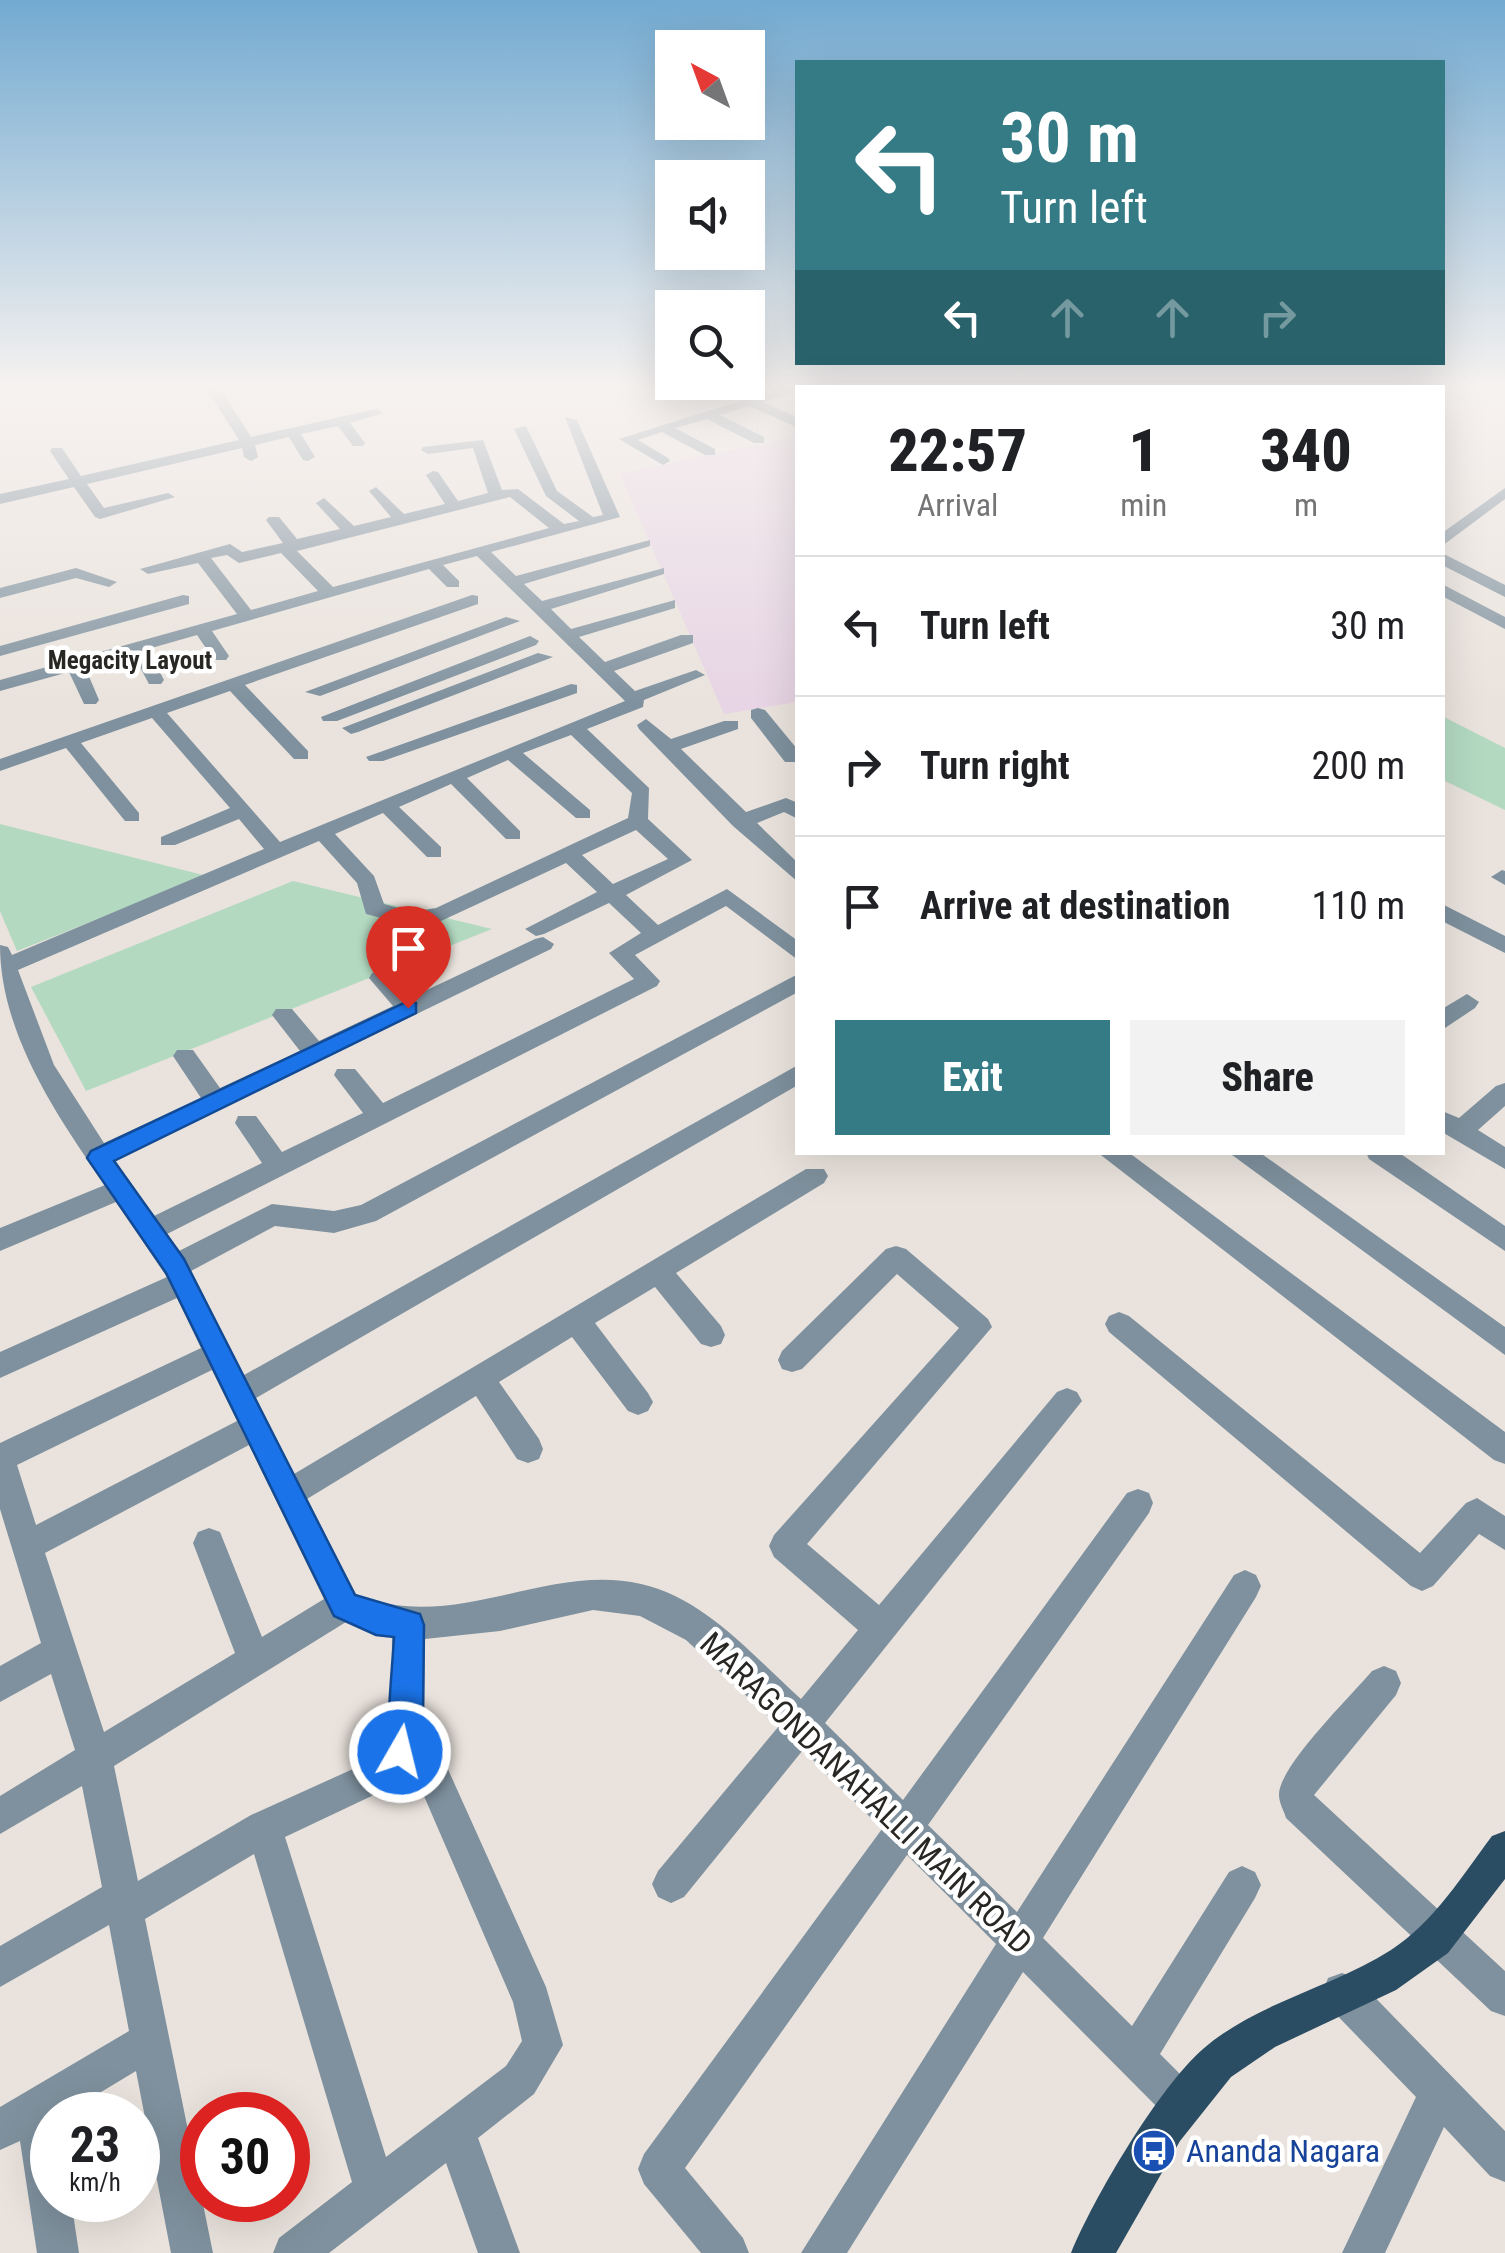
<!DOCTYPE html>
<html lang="en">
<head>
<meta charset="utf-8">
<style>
	:root { --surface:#fff; --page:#f2f2f2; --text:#202124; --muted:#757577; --line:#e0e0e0; --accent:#347b86 }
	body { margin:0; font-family:"Roboto Condensed",sans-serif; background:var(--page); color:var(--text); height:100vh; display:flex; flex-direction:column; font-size:38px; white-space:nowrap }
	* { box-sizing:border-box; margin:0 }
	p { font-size:32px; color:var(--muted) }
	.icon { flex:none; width:55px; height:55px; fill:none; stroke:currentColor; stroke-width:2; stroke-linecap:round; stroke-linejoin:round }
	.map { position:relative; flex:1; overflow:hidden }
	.details { position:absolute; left:795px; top:385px; width:650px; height:770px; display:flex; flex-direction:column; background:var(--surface); border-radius:0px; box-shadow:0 10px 40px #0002 }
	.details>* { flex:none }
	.guide { position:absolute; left:795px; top:60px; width:650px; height:305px; border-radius:0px; box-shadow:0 10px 40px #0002; background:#347b86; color:#fff; overflow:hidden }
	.needle { width:65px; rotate:319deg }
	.tools { position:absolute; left:655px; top:30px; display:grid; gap:20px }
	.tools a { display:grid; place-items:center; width:110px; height:110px; border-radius:0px; background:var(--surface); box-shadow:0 10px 40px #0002; font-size:50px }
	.speed { position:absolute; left:30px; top:2092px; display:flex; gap:20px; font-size:50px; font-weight:700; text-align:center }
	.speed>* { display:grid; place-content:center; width:130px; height:130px; border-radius:50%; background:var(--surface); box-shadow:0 10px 40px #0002; line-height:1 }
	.speed small { font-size:25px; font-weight:400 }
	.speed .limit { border:15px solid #d22; background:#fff; color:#111 }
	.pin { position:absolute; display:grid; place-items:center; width:85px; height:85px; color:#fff; margin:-102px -42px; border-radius:50% 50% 50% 0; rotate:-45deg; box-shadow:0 0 10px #0007 }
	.pin .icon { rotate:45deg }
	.me { position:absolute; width:110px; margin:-55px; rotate:8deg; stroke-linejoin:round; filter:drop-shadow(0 0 8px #0008) }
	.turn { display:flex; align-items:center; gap:35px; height:210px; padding:0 40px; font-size:45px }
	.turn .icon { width:130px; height:130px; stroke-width:2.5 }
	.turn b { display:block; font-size:70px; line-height:85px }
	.lanes { display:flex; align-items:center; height:95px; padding:0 40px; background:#0003; justify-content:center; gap:50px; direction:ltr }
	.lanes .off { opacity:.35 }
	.eta { display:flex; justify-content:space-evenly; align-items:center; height:170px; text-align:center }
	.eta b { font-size:60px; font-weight:800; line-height:70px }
	.button { display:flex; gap:20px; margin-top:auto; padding:20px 40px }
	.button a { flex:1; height:115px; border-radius:0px; background:var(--accent); color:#fff; font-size:40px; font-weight:800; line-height:115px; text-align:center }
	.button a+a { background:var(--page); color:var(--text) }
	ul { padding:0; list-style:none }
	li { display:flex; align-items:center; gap:30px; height:140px; padding:0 40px; border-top:2px solid var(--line) }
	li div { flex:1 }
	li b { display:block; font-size:38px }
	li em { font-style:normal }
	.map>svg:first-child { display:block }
	.industrial { fill:#e7d4e4 }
	.green { fill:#b3d9c1 }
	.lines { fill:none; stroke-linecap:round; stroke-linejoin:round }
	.minor { fill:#7f919e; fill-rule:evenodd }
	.major { fill:#2b4d63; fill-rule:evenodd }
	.route { fill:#1a73e8; stroke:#114b97; stroke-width:2.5 }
	.labels { text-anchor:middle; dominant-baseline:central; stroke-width:9; stroke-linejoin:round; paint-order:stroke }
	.far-neighbourhood-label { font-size:25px; font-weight:bold; fill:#292724; stroke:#fff }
	.near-street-label { font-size:32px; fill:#292724; stroke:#fff }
	.near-transit-label { font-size:32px; fill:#164399; stroke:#fff; text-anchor:start }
</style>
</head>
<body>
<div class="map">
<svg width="1505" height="2253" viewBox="0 0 1505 2253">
	<rect width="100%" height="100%" fill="#eae3dd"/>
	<polygon class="industrial" points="797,436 797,702 724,714 620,474"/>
	<g class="green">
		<polygon points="1442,716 1505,748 1505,810 1443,780"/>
		<polygon points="0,824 207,876 17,951 0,911"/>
		<polygon points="293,881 492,929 86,1091 31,987"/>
	</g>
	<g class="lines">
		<g class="minor">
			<polygon points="213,388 220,388 251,437 376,409 383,413 350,423 365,443 363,446 353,446 338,426 301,434 315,457 308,461 303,460 289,437 255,445 258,457 251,461 244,457 242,448 87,484 104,508 168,493 175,497 100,519 95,517 74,487 0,504 0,494 69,479 50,451 52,448 62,448 81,476 239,440 208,391"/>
			<polygon points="781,388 798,388 798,395 791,393 763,402 798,418 798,428 750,406 720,415 764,437 764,443 754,443 707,419 675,428 715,449 715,455 705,455 662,432 638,440 668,458 670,461 663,465 619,439"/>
			<path d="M565,417L577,420L620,517L491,552L516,576L650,540V546L524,584L542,601L664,568V574L551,609L571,629L675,600V608L579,637L605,662L681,635H693V643L614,671L635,691L696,670L705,675L644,700L643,707L587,729L649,788L648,819L692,860L626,895L658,925L727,889L798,941V960L726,906L635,955L660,981L657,986L167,1234L179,1251L272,1204L334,1211L361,1205L798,974V992L376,1221L334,1233L275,1226L191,1271L244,1375L798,1065V1085L256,1398L294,1474L806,1169H824L828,1176L824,1183L676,1273L721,1326L725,1335L721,1344L711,1347L701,1344L655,1287L595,1323L648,1393L653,1402L648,1411L638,1415L628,1411L572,1337L499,1382L539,1439L543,1449L539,1459L528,1463L517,1459L476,1396L307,1499L356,1594C453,1635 546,1562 641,1584C705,1598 754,1657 801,1699L858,1630L774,1557L769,1546L774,1535L959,1328L897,1274L802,1369L792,1372L782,1369L778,1360L782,1351L886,1249L896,1246L906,1249L988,1319L992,1327L807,1544L879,1605L1057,1392L1067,1388L1077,1392L1082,1401L825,1723L903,1800L1127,1493L1138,1489L1149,1493L1153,1503L1149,1513L928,1825L1017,1912L1234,1575L1245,1570L1256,1575L1261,1586L1256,1597L1043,1938L1132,2026L1229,1872L1242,1866L1255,1872L1261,1885L1255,1898L1160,2054L1196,2090L1202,2104L1196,2118L1182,2124L1168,2118L1023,1972L847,2253H801L996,1944L907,1855L685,2168L743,2238L749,2253H701L644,2184L638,2169L644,2154L882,1829L803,1750L684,1897L671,1903L658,1897L652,1884L658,1871L779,1726L686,1640L640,1616L593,1610L500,1631L425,1639L424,1716L546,1987L563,2045L534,2094L478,2138L520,2253H478L446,2163L329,2253H273L279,2238L352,2182L254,1854L145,1919L213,2253H171L136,2071L63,2115H52V2200H71L79,2253H37L20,2141L0,2150V2107L129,2031L109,1925L0,1987V1946L102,1887L82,1786L0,1834V1796L75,1750L51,1674L0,1702V1666L41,1643L0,1509V1443L201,1348L177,1298L0,1378V1352L167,1277L116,1202L0,1251V1228L105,1185C56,1115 0,1032 0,945L8,947L12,955L264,849L239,819L175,845H161V837L230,808L152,718L81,743L139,813V821H125L66,748L0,771V759L472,595L478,596V604L245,685L308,751V759H294L230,691L167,713L280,842L625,701L477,556L443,565L459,581V587H447L429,569L212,631L229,656L226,660H214L197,635L148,649L164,680L161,684H149L133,654L85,667L99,700L96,704H84L69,672L0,691V680L237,614L198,563L148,574L140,569L230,544L242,552L283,543L266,520L269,517H279L297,539L340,529L316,503L324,498L354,526L391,517L369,491L376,487L404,514L445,504L426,475L433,471L438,472L458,501L488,493L473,448L428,454L421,450L423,447L483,440L502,490L518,489L564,524L579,521L546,496L514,429L526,426L557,491L593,517L603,515ZM510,497L549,528L333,587L297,551ZM281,553L318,591L251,610L211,558L227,555L239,563ZM571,735L632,793L628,818L436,908L412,912L384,904L374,876L335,834L383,813L427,857H441V847L399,807L451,784L506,839H520V831L467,778L508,760L576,818H590V810L523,753ZM636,830L668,859L613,884L582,855ZM319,841L357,883L366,914L412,926L441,921L566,863L597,892L525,929L536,936L544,934L609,903L641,933L609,953L634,979L383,1103L355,1069H337L334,1075L363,1113L282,1152L256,1116H238L235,1123L262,1163L154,1216L115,1160L551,949L554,944L543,937L535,939L412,997L388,973H372L369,978L393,1006L319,1041L292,1009H276L272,1015L300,1051L220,1088L193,1050H177L173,1056L201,1098L104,1143L54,1065L18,970ZM212,1370L237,1421L36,1525L17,1465ZM249,1445L324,1599L262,1637L220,1532L209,1528L198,1532L193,1543L235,1653L104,1732L45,1553ZM346,1622L392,1637C391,1677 398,1726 373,1760L251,1815L138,1881L114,1766ZM411,1766L513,2002L522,2041L506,2066L386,2157L285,1837L397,1784Z"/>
			<polygon points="1505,488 1505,499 1442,546 1442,533"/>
			<polygon points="1442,553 1505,585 1505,597 1442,565"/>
			<polygon points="76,568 117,582 109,587 76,578 0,598 0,588"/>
			<polygon points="1442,584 1505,617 1505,629 1442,596"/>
			<polygon points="183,595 189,596 189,604 0,656 0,646"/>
			<polygon points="506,617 520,621 320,696 305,692"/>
			<polygon points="530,636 539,641 536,645 337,721 323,721 321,717"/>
			<polygon points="538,653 553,657 358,732 351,734 342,728"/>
			<polygon points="571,684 577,685 577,693 383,761 369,761 366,757"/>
			<polygon points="758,708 765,710 798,750 798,762 785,762 751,718 751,710"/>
			<polygon points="646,719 671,739 724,721 738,721 738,729 681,749 746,812 786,798 798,803 798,819 784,812 757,823 798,863 798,882 733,826 639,729 637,725"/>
			<polygon points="1502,870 1505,871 1505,885 1491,877"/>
			<polygon points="1442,904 1505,936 1505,953 1442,921"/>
			<polygon points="1467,994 1479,1002 1475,1008 1442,1030 1442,1009"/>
			<polygon points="1505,1083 1505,1106 1478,1130 1505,1147 1505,1169 1442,1132 1442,1111 1459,1118 1496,1086"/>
			<polygon points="1097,1152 1128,1152 1505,1432 1505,1464 1494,1460"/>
			<polygon points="1228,1152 1259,1152 1505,1327 1505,1355"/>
			<polygon points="1366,1152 1398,1152 1505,1226 1505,1251 1369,1159"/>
			<polygon points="1119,1312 1129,1316 1420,1553 1466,1503 1477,1498 1505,1516 1505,1550 1479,1534 1433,1586 1422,1591 1411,1586 1109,1332 1105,1324 1109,1316"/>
			<path d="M1384,1666L1396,1671L1401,1683L1396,1695L1314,1795L1505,1971V2016L1491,2011L1286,1818C1284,1811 1279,1803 1279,1795C1278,1767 1352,1695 1372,1671Z"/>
			<polygon points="1342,1973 1356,1978 1505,2131 1505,2182 1490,2176 1444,2127 1385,2253 1342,2253 1416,2097 1328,2006 1323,1992 1328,1978"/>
		</g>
		<path class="major" d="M1505,1831V1879L1448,1953L1396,1990L1275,2047L1231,2077L1180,2141L1116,2253H1071C1093,2199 1159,2087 1203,2049C1257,2002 1332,1988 1391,1950C1434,1922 1462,1876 1492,1836Z"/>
	</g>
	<linearGradient id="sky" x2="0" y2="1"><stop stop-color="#73aad1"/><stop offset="0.55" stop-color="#f6f2f0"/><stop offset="1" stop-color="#f6f2f0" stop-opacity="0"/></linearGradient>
	<rect width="1505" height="703" fill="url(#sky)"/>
	<path class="route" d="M408,1001L416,1003V1013L114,1161L184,1259L355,1595L420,1614L424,1625L423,1717L411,1764L400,1768L389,1764C384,1751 393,1660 394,1637L376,1635L334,1616L166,1273L87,1158L91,1151Z"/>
	<defs>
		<g id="bus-disc" transform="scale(2.25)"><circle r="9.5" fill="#1a4fb4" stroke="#fff"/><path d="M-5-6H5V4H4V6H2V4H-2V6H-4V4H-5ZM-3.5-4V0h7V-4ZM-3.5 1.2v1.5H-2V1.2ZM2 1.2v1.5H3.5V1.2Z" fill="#fff"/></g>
	</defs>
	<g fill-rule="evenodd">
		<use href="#bus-disc" x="1154" y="2151"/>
	</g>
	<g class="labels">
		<g class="far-neighbourhood-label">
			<text x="130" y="660">Megacity Layout</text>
		</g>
		<g class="near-street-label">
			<text transform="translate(866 1793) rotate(44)">MARAGONDANAHALLI MAIN ROAD</text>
		</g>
		<g class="near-transit-label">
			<text x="1186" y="2151">Ananda Nagara</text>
		</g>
	</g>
</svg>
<div class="tools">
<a><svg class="needle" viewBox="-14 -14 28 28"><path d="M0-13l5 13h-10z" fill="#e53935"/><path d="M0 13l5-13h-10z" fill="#757577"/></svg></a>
<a><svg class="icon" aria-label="sound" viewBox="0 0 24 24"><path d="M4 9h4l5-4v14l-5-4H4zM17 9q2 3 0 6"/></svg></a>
<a><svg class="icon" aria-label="search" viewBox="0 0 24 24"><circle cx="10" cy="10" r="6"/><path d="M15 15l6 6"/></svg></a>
</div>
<div class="speed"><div>23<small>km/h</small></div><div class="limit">30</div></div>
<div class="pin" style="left:408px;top:1008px;background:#d93025"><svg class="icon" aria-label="arrive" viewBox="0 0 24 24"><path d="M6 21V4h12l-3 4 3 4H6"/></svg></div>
<svg class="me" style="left:400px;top:1752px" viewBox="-20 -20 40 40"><circle r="17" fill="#1a73e8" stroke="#fff" stroke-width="3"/><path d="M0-11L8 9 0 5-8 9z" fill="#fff"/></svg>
<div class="guide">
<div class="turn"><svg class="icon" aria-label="left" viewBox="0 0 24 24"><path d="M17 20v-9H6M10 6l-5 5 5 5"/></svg><div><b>30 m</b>Turn left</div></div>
<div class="lanes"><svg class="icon" aria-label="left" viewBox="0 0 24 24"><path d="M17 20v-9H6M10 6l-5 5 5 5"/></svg><svg class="icon off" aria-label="ahead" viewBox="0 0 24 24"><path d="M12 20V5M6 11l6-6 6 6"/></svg><svg class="icon off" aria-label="ahead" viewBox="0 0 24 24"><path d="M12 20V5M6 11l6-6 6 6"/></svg><svg class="icon off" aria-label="right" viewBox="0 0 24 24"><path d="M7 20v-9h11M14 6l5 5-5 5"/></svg></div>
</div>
<section class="details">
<div class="eta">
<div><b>22:57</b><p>Arrival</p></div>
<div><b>1</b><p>min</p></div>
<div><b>340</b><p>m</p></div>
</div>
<ul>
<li><svg class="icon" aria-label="left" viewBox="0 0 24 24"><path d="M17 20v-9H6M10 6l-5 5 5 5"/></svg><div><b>Turn left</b></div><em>30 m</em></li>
<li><svg class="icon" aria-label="right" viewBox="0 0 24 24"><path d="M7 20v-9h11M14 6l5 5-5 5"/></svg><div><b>Turn right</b></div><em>200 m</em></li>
<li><svg class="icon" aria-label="arrive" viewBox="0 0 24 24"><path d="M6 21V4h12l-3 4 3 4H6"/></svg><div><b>Arrive at destination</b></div><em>110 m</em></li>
</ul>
<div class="button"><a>Exit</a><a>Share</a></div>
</section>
</div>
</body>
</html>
